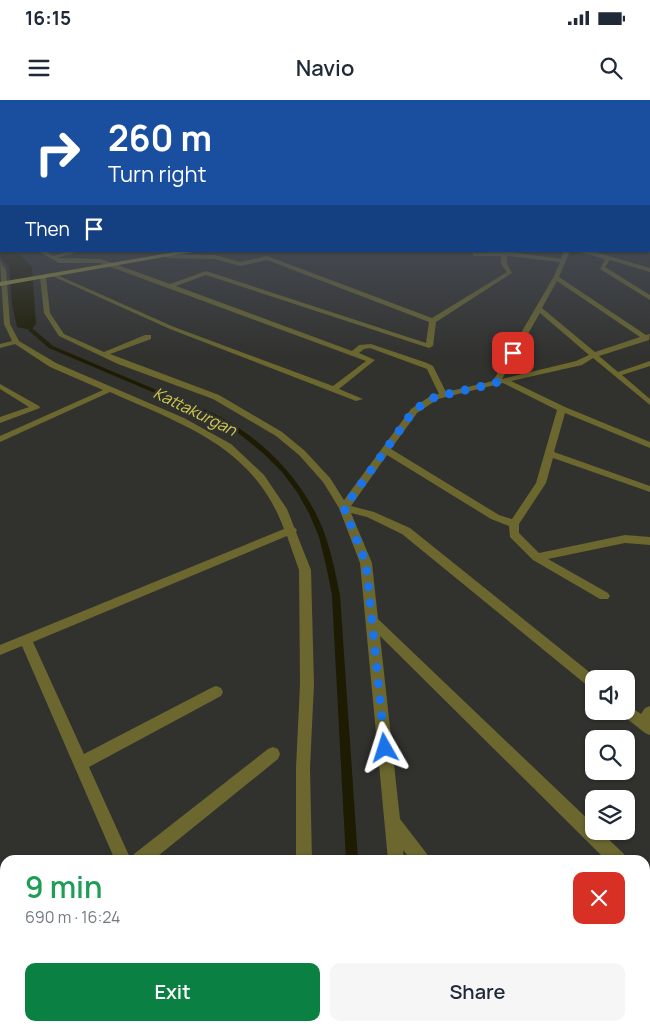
<!DOCTYPE html>
<html lang="en">
<head>
<meta charset="utf-8">
<style>
	:root { --surface:#fff; --page:#f6f6f7; --text:#1f2937; --muted:#747a83; --accent:#0b8043 }
	body { margin:0; font-family:Manrope,sans-serif; background:var(--page); color:var(--text); height:100vh; display:flex; flex-direction:column; font-size:19px; white-space:nowrap }
	* { box-sizing:border-box; margin:0 }
	p { font-size:16px; color:var(--muted) }
	.icon { flex:none; width:28px; height:28px; fill:none; stroke:currentColor; stroke-width:2; stroke-linecap:round; stroke-linejoin:round }
	.map { position:relative; flex:1; overflow:hidden }
	.sheet { position:absolute; left:0px; top:755px; width:650px; height:176px; display:flex; flex-direction:column; background:var(--surface); border-radius:15px 15px 0 0; box-shadow:0 1px 4px #0004 }
	.sheet>* { flex:none }
	.hud { position:absolute; left:0px; top:0px; width:650px; height:152px; box-shadow:0 1px 4px #0004; background:#1a4fa0; color:#fff; overflow:hidden }
	.controls { position:absolute; left:585px; top:570px; display:grid; gap:10px }
	.controls a { display:grid; place-items:center; width:50px; height:50px; border-radius:10px; background:var(--surface); box-shadow:0 1px 4px #0004; font-size:25px }
	.pin { position:absolute; display:grid; place-items:center; width:42px; height:42px; color:#fff; margin:-21px; border-radius:10px; box-shadow:0 2px 8px #0006 }
	.me { position:absolute; width:55px; margin:-28px; rotate:354deg; stroke-linejoin:round; filter:drop-shadow(0 0 4px #0008) }
	.turn { display:flex; align-items:center; gap:18px; height:105px; padding:0 25px; font-size:22px }
	.turn .icon { width:65px; height:65px; stroke-width:2.5 }
	.turn b { display:block; font-size:35px; line-height:42px }
	.then { display:flex; align-items:center; height:48px; padding:0 25px; background:#0003; gap:10px; font-size:19px }
	.round { display:grid; place-items:center; flex:none; width:52px; height:52px; border-radius:10px; background:var(--page) }
	.head { display:flex; align-items:center; justify-content:space-between; height:85px; padding:0 25px }
	h1 { font-size:30px; font-weight:600; line-height:38px; color:#1e9e55 }
	.action { display:flex; gap:10px; margin-top:auto; padding:10px 25px }
	.action a { flex:1; height:58px; border-radius:10px; background:var(--accent); color:#fff; font-size:20px; font-weight:600; line-height:58px; text-align:center }
	.action a+a { background:var(--page); color:var(--text) }
	.status { display:flex; justify-content:space-between; align-items:center; height:35px; padding:0 25px; background:var(--surface); direction:ltr }
	.status svg { height:14px; fill:currentColor }
	header { display:flex; justify-content:space-between; align-items:center; height:65px; padding:0 25px; background:var(--surface); font-size:22px; font-weight:600 }
	.map>svg:first-child { display:block }
	.water { fill:#1d1b01 }
	.lines { fill:none; stroke-linecap:round; stroke-linejoin:round }
	.canal { fill:#1d1b01; fill-rule:evenodd }
	.minor { fill:#6b672f; fill-rule:evenodd }
	.major { fill:#a19b3b; fill-rule:evenodd }
	.route { stroke:#1a73e8; stroke-width:9; stroke-dasharray:0 16.2 }
	.labels { text-anchor:middle; dominant-baseline:central; stroke-width:5; stroke-linejoin:round; paint-order:stroke }
	.water-label { font-size:16px; font-style:italic; fill:#d3cb51; stroke:#31312e }
</style>
</head>
<body>
<div class="status"><b>16:15</b><svg viewBox="0 0 49 12"><path d="M0 12V9h3v3zM5 12V6h3v6zM10 12V3h3v9zM15 12V0h3v12zM26 1h20v11H26zM47 4h2v5h-2z"/></svg></div>
<header><svg class="icon" aria-label="menu" viewBox="0 0 24 24"><path d="M4 6h16M4 12h16M4 18h16"/></svg>Navio<svg class="icon" aria-label="search" viewBox="0 0 24 24"><circle cx="10" cy="10" r="6"/><path d="M15 15l6 6"/></svg></header>
<div class="map">
<svg width="650" height="931" viewBox="0 0 650 931">
	<rect width="100%" height="100%" fill="#31312e"/>
	<polygon class="water" points="0,147 1,151 19,154 32,167 36,224 31,230 17,227 12,205 9,167 0,157"/>
	<g class="lines">
		<g class="canal">
			<path d="M26,220H30L33,229L53,246C86,260 120,275 154,289C175,298 200,306 220,317C260,338 294,372 315,412C329,438 334,467 340,495L358,760H346L332,495L326,465L319,437L309,413L297,392L282,372L264,354L242,336L216,319L49,248L29,231Z"/>
			<rect x="351" y="926" width="14" height="5"/>
		</g>
		<g class="minor">
			<rect x="0" y="137" width="1" height="4"/>
			<rect x="649" y="145" width="1" height="4"/>
			<path d="M38,151H46L53,156L70,151H81L57,158L101,159L170,184L206,171L426,243L429,222L267,160L240,166L215,159L167,158L164,156L167,154L215,155L240,162L267,156L432,218L507,172L501,164V156H474L472,153L511,152L561,159L564,151H570L559,177L646,235L650,234L649,240L599,256L618,272L650,261V266L622,275L650,299V305L593,258L582,265L511,281L565,307L650,342V348L565,313L554,352L650,386V392L553,358L546,383L519,424V433L539,453L625,435L650,437V445L625,443L548,459L608,493L610,496L608,499H600L533,460L510,437L509,426L491,419L387,355L351,406L374,412L410,428L598,579H594V589L589,587L402,434L367,417L351,413L372,463L378,519L594,725V731H600L624,754L626,760H606L380,536L400,719L427,754L429,760H411L403,750L404,760H388L360,463L339,408L323,382L299,355L276,336L213,299L118,264L59,236L44,213L40,177L43,175L46,177L50,213L64,234L104,252L145,235H151V239L110,254L219,295L282,332L305,351L330,378L344,400L411,309L432,295L439,294L427,269L370,248L364,249L359,253L375,260L339,289L363,299L356,301L170,229L50,175L55,174L174,227L333,286L366,261L100,163H59ZM507,156L560,162L553,178L493,281L446,292L433,266L427,263L371,244L359,245L352,251L176,186L206,175L429,248L433,246L436,222L512,173L507,164ZM557,181L640,237L595,252L542,208ZM540,213L589,255L576,261L502,279ZM503,283L557,310L536,383L512,419L499,415L391,349L417,313L438,299Z"/>
			<polygon points="575,151 592,151 650,168 650,172 610,160 605,167 650,195 650,200 600,169 605,159"/>
			<path d="M0,161L6,170L10,224L19,241L56,263L184,318L231,344L264,375L287,409L294,427L297,430L296,432L311,470L314,584L310,668L312,760H296V668L300,584L299,470L287,436L33,542L84,654L211,588L216,586L221,588L223,592L221,596L89,667L131,760H115L22,546L0,555V545L284,429C254,347 184,325 110,292L0,342V336L103,290L50,267L15,244L0,248V244L12,241L4,224Z"/>
			<polygon points="0,284 39,306 40,308 0,323 0,317 29,307 0,289"/>
			<polygon points="626,604 641,614 645,608 650,606 650,635 645,633 621,614 620,611 626,611"/>
			<polygon points="273,647 278,649 280,654 278,659 153,760 132,760 134,754 268,649"/>
			<polygon points="645,778 650,781 650,801 645,799"/>
			<polygon points="190,926 210,926 212,931 192,931"/>
			<rect x="294" y="926" width="20" height="5"/>
			<rect x="403" y="926" width="20" height="5"/>
			<polygon points="536,926 557,926 559,931 538,931"/>
		</g>
		<polygon class="major" points="181,151 198,151 0,186 0,182"/>
	</g>
	<linearGradient id="sky" x2="0" y2="1"><stop stop-color="#1b1b19"/><stop offset="0.49" stop-color="#484e57"/><stop offset="1" stop-color="#484e57" stop-opacity="0"/></linearGradient>
	<rect width="650" height="259" fill="url(#sky)"/>
	<g class="lines">
		<polyline class="route" points="385,648 366,463 344,408 414,310 435,297 496,283 513,253"/>
	</g>
	<g class="labels">
		<g class="water-label">
			<text transform="translate(195 311) rotate(26)">Kattakurgan</text>
		</g>
	</g>
</svg>
<div class="controls">
<a><svg class="icon" aria-label="sound" viewBox="0 0 24 24"><path d="M4 9h4l5-4v14l-5-4H4zM17 9q2 3 0 6"/></svg></a>
<a><svg class="icon" aria-label="search" viewBox="0 0 24 24"><circle cx="10" cy="10" r="6"/><path d="M15 15l6 6"/></svg></a>
<a><svg class="icon" aria-label="layers" viewBox="0 0 24 24"><path d="M12 4l9 5-9 5-9-5zM3 14l9 5 9-5"/></svg></a>
</div>
<div class="pin" style="left:513px;top:253px;background:#d93025"><svg class="icon" aria-label="arrive" viewBox="0 0 24 24"><path d="M6 21V4h12l-3 4 3 4H6"/></svg></div>
<svg class="me" style="left:385px;top:648px" viewBox="-20 -20 40 40"><path d="M0-17L14 15 0 8-14 15z" fill="#1a73e8" stroke="#fff" stroke-width="4"/></svg>
<div class="hud">
<div class="turn"><svg class="icon" aria-label="right" viewBox="0 0 24 24"><path d="M7 20v-9h11M14 6l5 5-5 5"/></svg><div><b>260 m</b>Turn right</div></div>
<div class="then">Then<svg class="icon" aria-label="arrive" viewBox="0 0 24 24"><path d="M6 21V4h12l-3 4 3 4H6"/></svg></div>
</div>
<section class="sheet">
<div class="head"><div><h1>9 min</h1><p>690 m · 16:24</p></div><a class="round" style="background:#d93025;color:#fff"><svg class="icon" aria-label="close" viewBox="0 0 24 24"><path d="M6 6l12 12M18 6L6 18"/></svg></a></div>
<div class="action"><a>Exit</a><a>Share</a></div>
</section>
</div>
</body>
</html>
